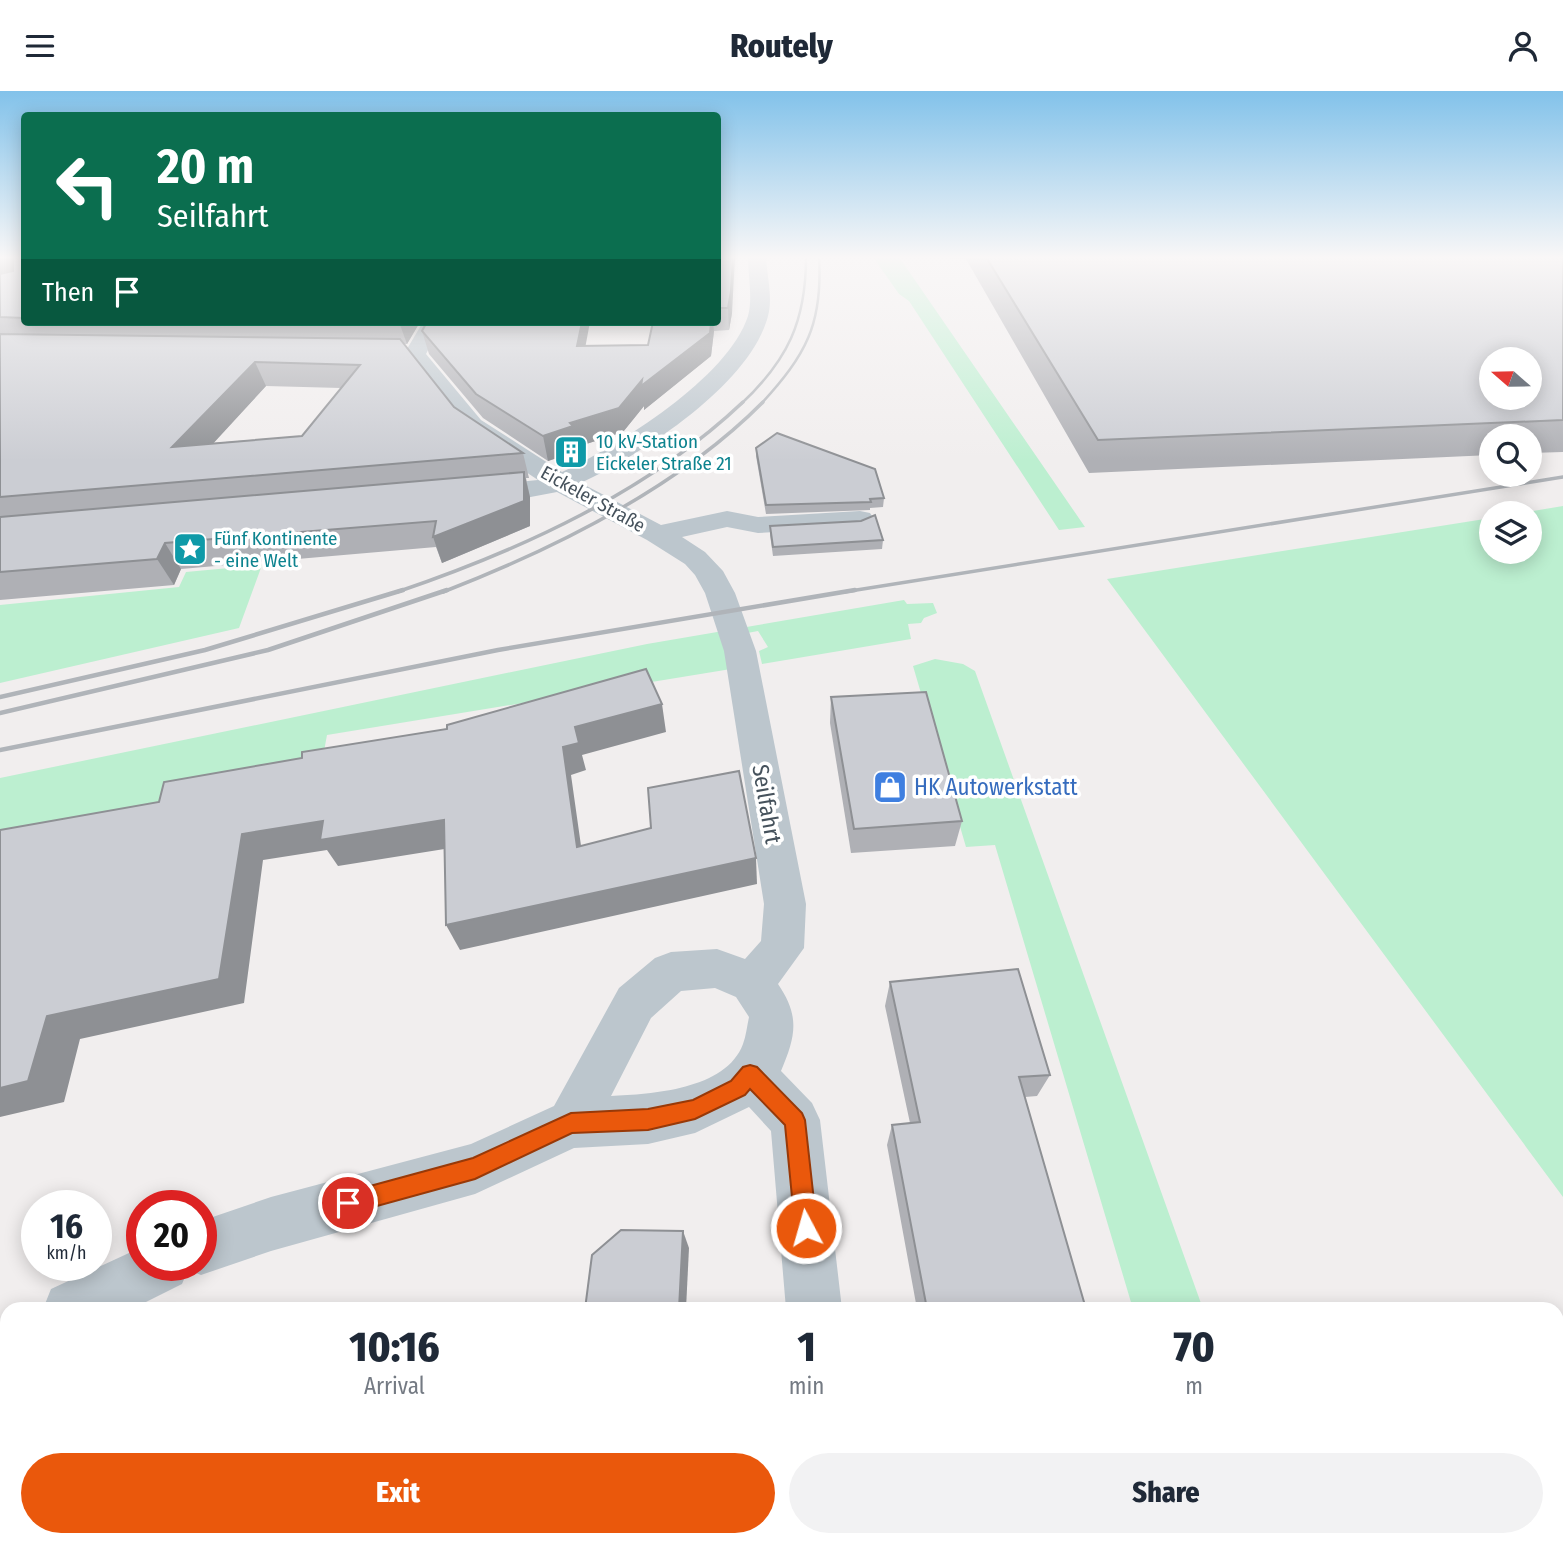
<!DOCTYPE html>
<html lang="en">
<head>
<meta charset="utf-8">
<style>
	:root { --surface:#fff; --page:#f2f2f3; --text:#1f2937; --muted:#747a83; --accent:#ea580c }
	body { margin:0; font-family:"Fira Sans Condensed",sans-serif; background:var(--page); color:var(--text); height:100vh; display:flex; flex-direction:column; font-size:26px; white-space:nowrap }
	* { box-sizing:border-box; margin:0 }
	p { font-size:23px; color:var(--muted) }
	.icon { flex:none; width:38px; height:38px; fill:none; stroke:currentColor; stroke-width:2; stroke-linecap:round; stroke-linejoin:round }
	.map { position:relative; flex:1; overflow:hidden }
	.panel { position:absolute; left:0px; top:1211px; width:1564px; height:245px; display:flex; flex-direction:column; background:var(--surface); border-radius:21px 21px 0 0; box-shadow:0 4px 18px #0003 }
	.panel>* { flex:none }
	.guide { position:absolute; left:21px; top:21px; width:700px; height:214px; border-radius:7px; box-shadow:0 4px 18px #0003; background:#0b6e4f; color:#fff; overflow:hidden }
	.needle { width:46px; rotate:290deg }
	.buttons { position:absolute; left:1479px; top:256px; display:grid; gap:14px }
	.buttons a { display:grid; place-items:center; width:63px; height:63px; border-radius:50%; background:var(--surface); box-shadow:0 4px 18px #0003; font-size:35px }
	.speed { position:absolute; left:21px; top:1099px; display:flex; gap:14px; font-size:35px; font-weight:700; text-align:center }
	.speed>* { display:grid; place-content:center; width:91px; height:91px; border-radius:50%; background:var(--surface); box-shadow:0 4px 18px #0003; line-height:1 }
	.speed small { font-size:18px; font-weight:400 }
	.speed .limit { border:10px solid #d22; background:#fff; color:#111 }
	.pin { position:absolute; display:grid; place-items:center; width:60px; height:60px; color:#fff; margin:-30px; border:4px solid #fff; border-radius:50%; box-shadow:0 2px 7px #0007 }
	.me { position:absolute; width:77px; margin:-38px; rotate:354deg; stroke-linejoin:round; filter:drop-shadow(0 0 5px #0008) }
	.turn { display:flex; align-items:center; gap:24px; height:147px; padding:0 21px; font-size:32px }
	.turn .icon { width:91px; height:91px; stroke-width:2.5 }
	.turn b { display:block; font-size:49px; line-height:60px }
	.then { display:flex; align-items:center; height:66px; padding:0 21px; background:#0003; gap:14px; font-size:26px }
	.eta { display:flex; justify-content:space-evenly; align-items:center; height:119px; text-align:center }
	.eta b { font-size:42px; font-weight:800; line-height:49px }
	.action { display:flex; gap:14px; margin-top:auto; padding:14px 21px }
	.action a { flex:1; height:80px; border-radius:42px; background:var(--accent); color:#fff; font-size:28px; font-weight:800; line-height:80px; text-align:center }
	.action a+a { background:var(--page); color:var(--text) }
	header { display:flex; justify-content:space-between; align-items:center; height:91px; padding:0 21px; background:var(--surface); font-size:32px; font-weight:800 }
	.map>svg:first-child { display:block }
	.green { fill:#bcefd0 }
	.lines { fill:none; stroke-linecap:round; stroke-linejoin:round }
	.minor { fill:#bcc6cd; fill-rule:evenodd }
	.rail-far2 { stroke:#b0b4b9; stroke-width:2.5 }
	.rail-far1 { stroke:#b0b4b9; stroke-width:3.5 }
	.rail { stroke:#b0b4b9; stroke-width:4.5 }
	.wall { fill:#afb0b5; fill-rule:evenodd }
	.shaded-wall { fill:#8e9094 }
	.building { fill:#cbcdd3; stroke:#8e9094; stroke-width:2; fill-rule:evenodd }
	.route { fill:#ea580c; stroke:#983908; stroke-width:2 }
	.labels { text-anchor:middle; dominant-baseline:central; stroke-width:7; stroke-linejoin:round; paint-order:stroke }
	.far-culture-label { font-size:19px; fill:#0d838f; stroke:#fff; text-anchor:start }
	.far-street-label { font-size:19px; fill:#46525c; stroke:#fff }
	.shop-label { font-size:23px; fill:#366cbe; stroke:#fff; text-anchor:start }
	.street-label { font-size:23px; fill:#46525c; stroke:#fff }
</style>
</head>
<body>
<header><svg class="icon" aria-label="menu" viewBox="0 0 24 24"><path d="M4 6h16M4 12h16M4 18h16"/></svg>Routely<svg class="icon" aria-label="person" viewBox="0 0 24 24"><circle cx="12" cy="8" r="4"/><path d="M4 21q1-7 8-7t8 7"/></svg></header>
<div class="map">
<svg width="1563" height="1456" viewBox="0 0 1563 1456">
	<rect width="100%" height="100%" fill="#f1eeee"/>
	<g class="green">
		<polygon points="873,166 899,166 1085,436 1059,439 909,210 899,203"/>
		<polygon points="1563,415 1563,1106 1107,488 1491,427 1491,460 1530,460 1530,422 1521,422"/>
		<polygon points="262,474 239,537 0,592 0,514 179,496 186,481"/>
		<polygon points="904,509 907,513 933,512 937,522 924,527 921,532 908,533 911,548 762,573 759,560 768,556 758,540 721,547 731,578 327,644 320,682 0,749 0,687 647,553"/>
		<polygon points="935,568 963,573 975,580 1203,1218 1133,1218 995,754 966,756 913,575"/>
		<polygon points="1202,1449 1281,1449 1284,1456 1204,1456"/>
	</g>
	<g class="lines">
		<g class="minor">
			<path d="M748,166H766C767,185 773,206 768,225C750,294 642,363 581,392L661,434L727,420L758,426L860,420L870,422L874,428L870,434L860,436L758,442L727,436L682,446L705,461L723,480L735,502L756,560L806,813L804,857L778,893C800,925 796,945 781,980L812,1012L820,1029L842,1218H786L771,1040L749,1016L695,1042L648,1053L574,1057L475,1103L271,1160L201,1184L188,1179L182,1193L132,1218H43L51,1198L142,1156V1174H201V1130L271,1106L471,1053L554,1015L619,897L655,867L671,861L717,858L745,868L761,850L764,813L724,560L705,502L695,484L685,473L647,449L557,401L520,408H468L464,402L468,396L538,389L463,339L404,263L423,231H443L426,263L481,329L562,381C618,355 728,287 748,225C753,207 748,185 748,166ZM715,897L736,906L749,926C747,935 746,945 743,953C726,999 651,1003 611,1005L651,927L681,900Z"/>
			<polygon points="7,1231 7,1291 0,1294 0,1234"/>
			<polygon points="804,1449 868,1449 869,1456 805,1456"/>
		</g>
		<g class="rail-far2">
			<path d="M741,313C788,269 806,230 806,166"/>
			<path d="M761,313C806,264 823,233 819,166"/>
		</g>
		<g class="rail-far1">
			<path d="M397,501C521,459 648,401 743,311"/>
			<path d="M443,501C554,458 678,397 763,311"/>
			<polyline points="844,501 1563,386"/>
		</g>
		<g class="rail">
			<polyline points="0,606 205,559 403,499"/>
			<polyline points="0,622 268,559 447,499"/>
			<polyline points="0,659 498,559 855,499"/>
		</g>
	</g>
	<g class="wall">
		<path d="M0,166H24V231H420L407,253H404L454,316L523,362L529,387H526L530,406V435L442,472L436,456L181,478L174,494L0,509ZM266,295L341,297L302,345L213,352Z"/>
		<polygon points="718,166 732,222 729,239 714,240 711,265 644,319 644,315 623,341 577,356 578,360 548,370 483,327 429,263 422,240 585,255 648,254 653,231 718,231"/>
		<polygon points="951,166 1563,166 1563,361 1530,362 1530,345 1491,345 1491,364 1089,382 966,168 952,168"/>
		<polygon points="756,357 884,407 883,416 870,417 870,419 766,423 756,365"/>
		<polygon points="770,435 883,449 882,458 773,465 770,444"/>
		<polygon points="831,606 962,730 955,755 851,762 830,632"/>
		<polygon points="890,891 1050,984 1037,1005 1025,1006 1086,1218 917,1218 887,1054 892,1034 910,1032 885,915"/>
		<polygon points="959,1449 1010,1449 972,1454 960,1453"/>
	</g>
	<g class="shaded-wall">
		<polygon points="0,166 17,166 24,178 0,187"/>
		<polygon points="733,166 735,166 732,222 729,239 728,217"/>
		<polygon points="399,231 420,231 407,253"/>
		<polygon points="582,231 590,231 581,279 577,255"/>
		<polygon points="711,231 713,231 714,240 711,265 644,319 644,315 623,341 577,356 578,360 548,370 543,345 570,332 642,289"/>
		<polygon points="255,271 266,295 187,381 172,356"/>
		<polygon points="524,381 530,406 530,435 442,472 433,446"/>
		<polygon points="165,452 181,478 174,494 157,468"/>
		<polygon points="662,613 666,641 582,664 586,679 571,684 585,783 577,756 563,656 575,636"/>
		<polygon points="444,729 457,756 338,775 327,759 263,769 244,912 80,948 64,1011 0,1026 0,997 47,925 242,743 323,730"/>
		<polygon points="756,767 757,793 460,859 446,834"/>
		<polygon points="683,1140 689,1157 686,1218 679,1218"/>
		<polygon points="666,1449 674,1449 674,1456 665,1456"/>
	</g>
	<g class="building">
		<polygon points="13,166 24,166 24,227 0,226 0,183 13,180"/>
		<polygon points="718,166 733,166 731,200 728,217 718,217"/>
		<path d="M986,166H1563V329L1098,349ZM1491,268H1530V306H1491Z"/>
		<polygon points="427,231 582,231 577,255 648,254 653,231 711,231 710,242 641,295 642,289 619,317 570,332 573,335 543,345 476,303 422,240"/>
		<path d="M0,243L400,248L454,316L523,362L0,406ZM255,271L360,274L302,345L172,356Z"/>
		<polygon points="777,342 875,378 884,407 870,408 871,411 766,414 756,357"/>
		<polygon points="524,381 524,410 433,446 436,430 165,452 157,468 0,481 0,426"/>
		<polygon points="875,424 883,449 773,456 770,435 861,430"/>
		<polygon points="646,578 662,613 575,636 579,652 563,656 577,756 651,737 648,697 739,680 756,767 446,834 444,729 320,749 323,730 242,743 219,888 47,925 28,990 0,997 0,739 159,711 164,691 302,667 302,661 447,638 447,634"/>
		<polygon points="926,601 962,730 854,738 831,606"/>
		<polygon points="1018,878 1050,984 1019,986 1086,1218 927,1218 892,1034 920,1031 890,891"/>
		<polygon points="621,1139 683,1140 679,1218 585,1218 592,1164"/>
		<polygon points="122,1449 666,1449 665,1456 119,1456"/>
		<polygon points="971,1449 1010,1449 972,1454"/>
	</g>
	<linearGradient id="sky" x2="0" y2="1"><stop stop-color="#82c2ea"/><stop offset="0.45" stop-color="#f9f7f7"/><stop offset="1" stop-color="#f9f7f7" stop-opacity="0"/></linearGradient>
	<rect width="1563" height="370" fill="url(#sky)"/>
	<polygon class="route" points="750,974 757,976 802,1022 805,1029 817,1137 813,1145 806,1148 798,1145 795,1137 785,1034 750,998 745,1004 695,1028 648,1039 572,1042 475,1088 348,1123 340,1120 337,1112 340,1104 348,1101 473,1067 571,1022 648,1018 693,1009 731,990 743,976"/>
	<defs>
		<g id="building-square" transform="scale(1.75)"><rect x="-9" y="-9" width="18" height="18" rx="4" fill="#0f9aa8" stroke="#fff"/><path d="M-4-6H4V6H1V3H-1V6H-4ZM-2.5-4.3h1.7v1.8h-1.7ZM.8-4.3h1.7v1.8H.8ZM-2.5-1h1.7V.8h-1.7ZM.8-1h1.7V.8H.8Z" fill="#fff"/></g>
		<g id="sight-square" transform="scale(1.75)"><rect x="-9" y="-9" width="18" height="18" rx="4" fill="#0f9aa8" stroke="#fff"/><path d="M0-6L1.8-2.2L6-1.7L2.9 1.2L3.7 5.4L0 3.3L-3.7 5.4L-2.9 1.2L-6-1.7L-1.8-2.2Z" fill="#fff"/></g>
		<g id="shop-square" transform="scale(1.75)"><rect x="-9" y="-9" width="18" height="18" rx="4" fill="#3f7fe0" stroke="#fff"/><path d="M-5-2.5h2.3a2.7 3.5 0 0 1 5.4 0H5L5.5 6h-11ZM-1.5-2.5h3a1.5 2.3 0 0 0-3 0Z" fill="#fff"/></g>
	</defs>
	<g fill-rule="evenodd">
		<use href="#building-square" x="571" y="361"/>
		<use href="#sight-square" x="190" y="458"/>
		<use href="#shop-square" x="890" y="696"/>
	</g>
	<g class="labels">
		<g class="far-culture-label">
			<text x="596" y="350">10 kV-Station<tspan x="596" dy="22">Eickeler Straße 21</tspan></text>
			<text x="214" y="447">Fünf Kontinente<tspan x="214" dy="22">- eine Welt</tspan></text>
		</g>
		<g class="far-street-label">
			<text transform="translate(593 408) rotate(29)">Eickeler Straße</text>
		</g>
		<g class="shop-label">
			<text x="914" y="696">HK Autowerkstatt</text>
		</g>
		<g class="street-label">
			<text transform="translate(767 713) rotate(80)">Seilfahrt</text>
		</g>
	</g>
</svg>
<div class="buttons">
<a><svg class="needle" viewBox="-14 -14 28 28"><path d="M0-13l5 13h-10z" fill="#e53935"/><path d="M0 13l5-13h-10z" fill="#747a83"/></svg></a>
<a><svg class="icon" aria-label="search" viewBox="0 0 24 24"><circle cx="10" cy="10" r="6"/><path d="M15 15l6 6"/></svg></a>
<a><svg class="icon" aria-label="layers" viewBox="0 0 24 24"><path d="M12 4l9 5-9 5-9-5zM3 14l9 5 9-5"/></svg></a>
</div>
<div class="speed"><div>16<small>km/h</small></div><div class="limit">20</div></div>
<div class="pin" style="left:348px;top:1112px;background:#d93025"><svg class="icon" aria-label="arrive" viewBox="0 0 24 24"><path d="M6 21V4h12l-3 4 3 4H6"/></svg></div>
<svg class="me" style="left:806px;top:1137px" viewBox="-20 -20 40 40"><circle r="17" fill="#ea580c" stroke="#fff" stroke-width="3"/><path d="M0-11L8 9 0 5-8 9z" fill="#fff"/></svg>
<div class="guide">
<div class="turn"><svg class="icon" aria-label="left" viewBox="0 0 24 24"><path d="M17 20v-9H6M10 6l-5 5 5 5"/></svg><div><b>20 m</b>Seilfahrt</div></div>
<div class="then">Then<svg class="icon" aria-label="arrive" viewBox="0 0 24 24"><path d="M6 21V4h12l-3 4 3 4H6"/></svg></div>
</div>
<section class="panel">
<div class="eta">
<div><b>10:16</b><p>Arrival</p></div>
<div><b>1</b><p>min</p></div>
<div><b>70</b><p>m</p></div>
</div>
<div class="action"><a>Exit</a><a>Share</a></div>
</section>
</div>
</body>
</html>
